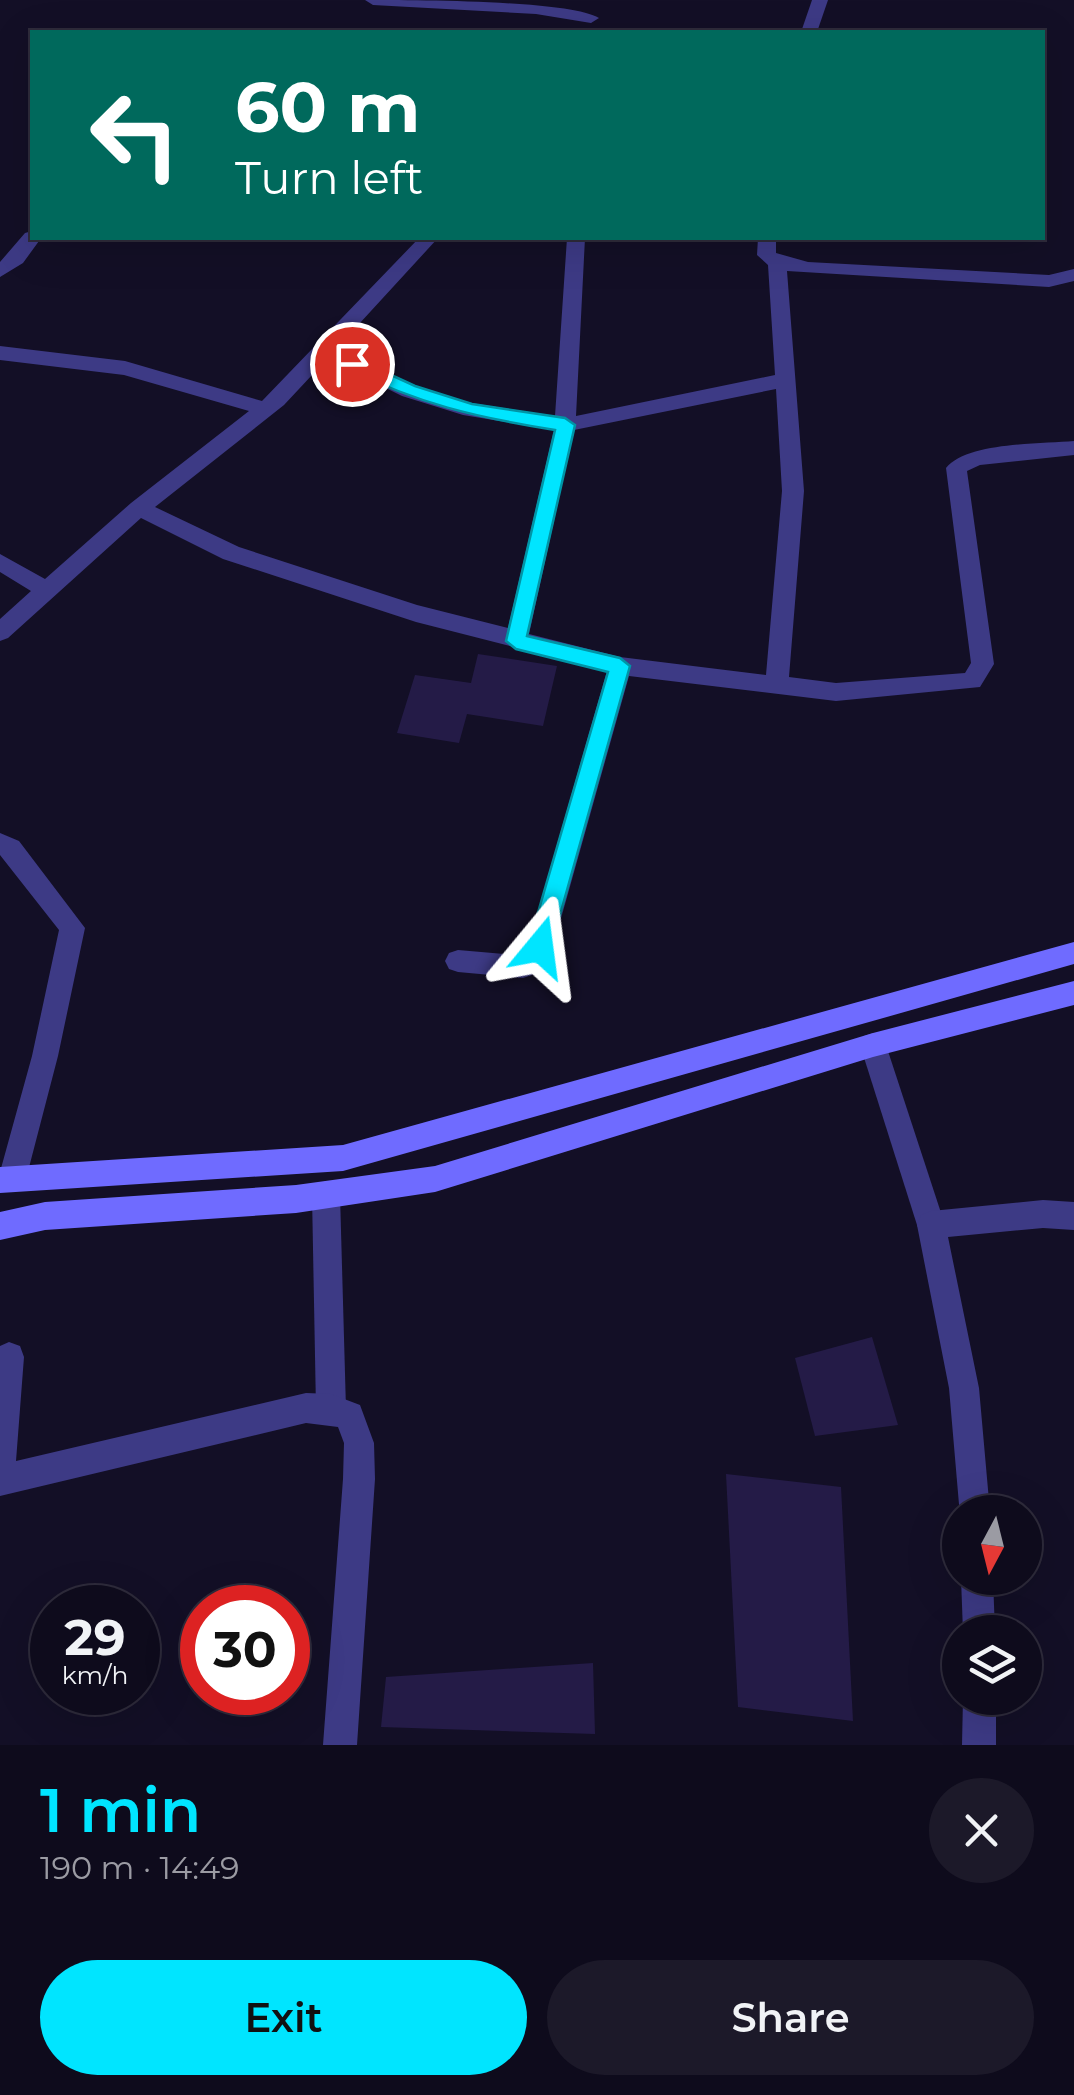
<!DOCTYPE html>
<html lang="en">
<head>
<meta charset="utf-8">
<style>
	:root { --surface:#0e0b1c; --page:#1c1929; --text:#f1f3f6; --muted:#9b9ba3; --line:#2e2b3b; --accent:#00e5ff }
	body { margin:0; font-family:Montserrat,sans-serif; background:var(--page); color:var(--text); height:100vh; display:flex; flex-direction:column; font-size:38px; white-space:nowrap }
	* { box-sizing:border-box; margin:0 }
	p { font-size:32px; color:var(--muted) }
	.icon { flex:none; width:55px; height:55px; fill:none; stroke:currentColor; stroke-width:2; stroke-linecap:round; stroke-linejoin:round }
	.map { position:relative; height:1745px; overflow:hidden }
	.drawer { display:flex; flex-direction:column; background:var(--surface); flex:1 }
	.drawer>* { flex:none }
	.top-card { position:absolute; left:30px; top:30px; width:1015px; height:210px; border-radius:0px; box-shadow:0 10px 40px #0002,0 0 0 2px var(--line); background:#00695c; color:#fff; overflow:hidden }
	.needle { width:65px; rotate:187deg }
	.buttons { position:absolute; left:942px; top:1495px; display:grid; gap:20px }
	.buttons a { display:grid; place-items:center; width:100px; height:100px; border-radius:50%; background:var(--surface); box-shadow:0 10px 40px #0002,0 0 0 2px var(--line); font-size:50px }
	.speed { position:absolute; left:30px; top:1585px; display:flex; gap:20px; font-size:50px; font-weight:700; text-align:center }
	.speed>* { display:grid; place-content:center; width:130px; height:130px; border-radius:50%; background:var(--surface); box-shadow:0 10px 40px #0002,0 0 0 2px var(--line); line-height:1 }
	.speed small { font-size:25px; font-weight:400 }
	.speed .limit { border:15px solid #d22; background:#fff; color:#111 }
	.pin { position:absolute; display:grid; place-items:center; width:85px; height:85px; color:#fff; margin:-42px; border:5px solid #fff; border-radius:50%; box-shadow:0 2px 10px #0007 }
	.me { position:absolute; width:110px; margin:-55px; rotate:16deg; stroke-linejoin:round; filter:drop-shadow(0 0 8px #0008) }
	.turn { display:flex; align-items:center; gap:35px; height:210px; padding:0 40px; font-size:45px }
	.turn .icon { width:130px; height:130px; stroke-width:2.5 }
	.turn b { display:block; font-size:70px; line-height:85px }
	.round { display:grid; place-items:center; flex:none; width:105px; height:105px; border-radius:52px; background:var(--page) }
	.head { display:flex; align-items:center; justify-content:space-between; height:170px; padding:0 40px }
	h1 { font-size:60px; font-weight:600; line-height:75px; color:var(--accent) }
	.action { display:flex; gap:20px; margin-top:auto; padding:20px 40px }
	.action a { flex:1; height:115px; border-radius:60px; background:var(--accent); color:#111; font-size:40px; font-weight:600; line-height:115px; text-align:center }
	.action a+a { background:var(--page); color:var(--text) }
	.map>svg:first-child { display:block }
	.building { fill:#241b47 }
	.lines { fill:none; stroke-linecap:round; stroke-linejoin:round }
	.lane { fill:#3d3a85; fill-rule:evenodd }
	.street { fill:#3d3a85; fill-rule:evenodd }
	.secondary { fill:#6f6bff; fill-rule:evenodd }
	.route { fill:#00e5ff; stroke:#0095a6; stroke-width:2.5 }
</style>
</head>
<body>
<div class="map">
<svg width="1074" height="1745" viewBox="0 0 1074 1745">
	<rect width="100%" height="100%" fill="#130f26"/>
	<g class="building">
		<polygon points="478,654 557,666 543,726 467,714 459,743 397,733 415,675 471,683"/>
		<polygon points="872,1337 898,1425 815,1436 795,1358"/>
		<polygon points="726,1474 841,1487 853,1721 738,1707"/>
		<polygon points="593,1663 595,1734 381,1727 386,1677"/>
	</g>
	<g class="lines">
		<g class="lane">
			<polygon points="0,833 19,841 85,928 58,1056 26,1179 22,1188 12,1192 2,1188 0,1172 32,1056 59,930 0,855"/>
			<polygon points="873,1033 882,1036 886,1045 945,1225 941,1235 931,1239 921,1235 917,1225 860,1045 864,1036"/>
			<polygon points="326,1181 336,1185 340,1195 346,1409 342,1420 331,1424 320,1420 316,1409 312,1195 316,1185"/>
		</g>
		<g class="street">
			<path d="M365,0C410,0 569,0 599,18L591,23L536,14L373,5Z"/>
			<polygon points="812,0 828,0 817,32 801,32"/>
			<polygon points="32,231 32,238 41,238 39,241 23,263 0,277 0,262 25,233"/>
			<path d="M419,238H438L337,348L416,386L471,403L555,416L567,238H585L576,416L775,375L768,265L757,255L758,238H776V253L808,262L1049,275L1074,269V281L1049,287L787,271L804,491L789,677L836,683L965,673L971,663L946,468C967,442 1041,444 1074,441V455L980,465L967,471L994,664L980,687L836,701L629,676L553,947L532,975L523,978L458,972L449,969L445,961L449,953L458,950L517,955L529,942L607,671L416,622L223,559L141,518L8,638L0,641V619L31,591L0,572V554L45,579L131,503L249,411L124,375L0,360V346L125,361L262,401ZM327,359L402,396L463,415L554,430L508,628L417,605L239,547L155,507L284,405ZM776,389L782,491L766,675L620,657L529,634L574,430Z"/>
			<polygon points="1043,1200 1074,1202 1074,1230 1043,1228 948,1237 979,1388 990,1512 960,1512 960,1516 949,1388 917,1225 921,1215 931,1211"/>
			<polygon points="9,1342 20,1346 24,1357 16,1461 306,1393 331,1394 360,1405 374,1443 375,1479 357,1745 323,1745 343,1479 344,1443 338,1427 306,1423 0,1496 0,1346"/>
			<polygon points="961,1578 993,1578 995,1632 963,1632"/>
			<polygon points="963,1698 996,1698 996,1745 962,1745"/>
		</g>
		<g class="secondary">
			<polygon points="1074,942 1074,964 343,1171 0,1193 0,1167 343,1145"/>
			<polygon points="1074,981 1074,1005 873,1057 435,1192 296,1213 45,1230 0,1240 0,1212 45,1202 296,1185 435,1166 873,1033"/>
		</g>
	</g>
	<path class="route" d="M352,357L415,386L472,404L565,418L575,425L527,636L620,658L630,666L551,947L548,954H531L528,947L608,672L516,649L506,641L555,430C474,417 419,404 346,368L343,364Z"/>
</svg>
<div class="buttons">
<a><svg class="needle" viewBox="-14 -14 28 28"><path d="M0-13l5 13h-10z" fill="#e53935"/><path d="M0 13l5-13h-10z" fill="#9b9ba3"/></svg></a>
<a><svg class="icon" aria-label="layers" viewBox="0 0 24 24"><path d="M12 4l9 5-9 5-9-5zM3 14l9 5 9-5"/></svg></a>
</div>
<div class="speed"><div>29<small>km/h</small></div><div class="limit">30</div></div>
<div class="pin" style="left:352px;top:364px;background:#d93025"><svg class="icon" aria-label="arrive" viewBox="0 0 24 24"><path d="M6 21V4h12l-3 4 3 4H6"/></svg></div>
<svg class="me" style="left:540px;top:947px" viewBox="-20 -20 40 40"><path d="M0-17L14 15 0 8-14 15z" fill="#00e5ff" stroke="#fff" stroke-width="4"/></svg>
<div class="top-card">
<div class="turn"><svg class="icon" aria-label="left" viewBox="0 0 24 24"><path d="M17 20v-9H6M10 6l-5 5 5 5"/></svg><div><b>60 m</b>Turn left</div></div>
</div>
</div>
<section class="drawer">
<div class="head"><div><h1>1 min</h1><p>190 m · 14:49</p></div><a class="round"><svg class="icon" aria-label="close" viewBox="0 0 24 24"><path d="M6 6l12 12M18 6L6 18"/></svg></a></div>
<div class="action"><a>Exit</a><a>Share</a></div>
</section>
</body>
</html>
